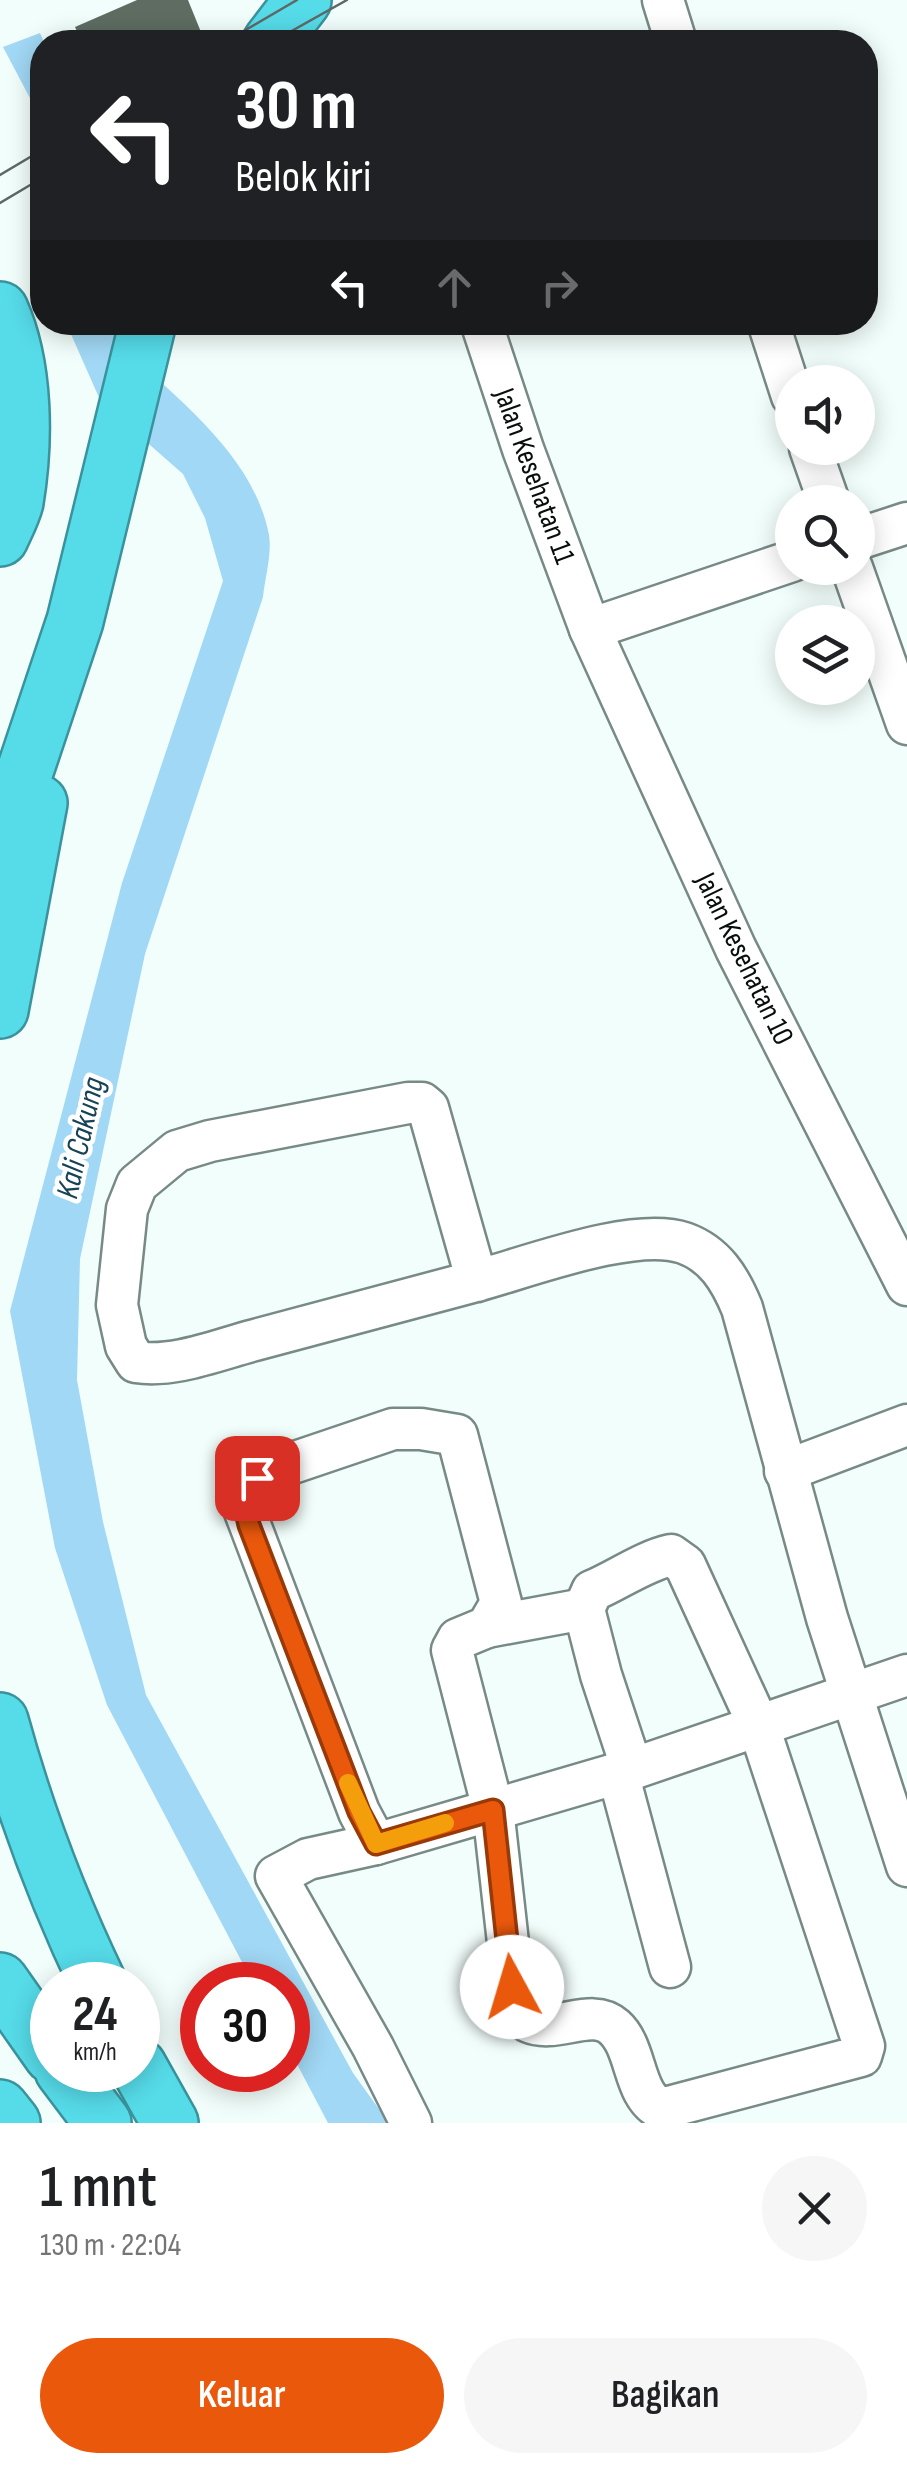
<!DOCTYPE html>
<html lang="id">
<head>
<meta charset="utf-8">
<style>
	:root { --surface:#fff; --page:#f6f6f6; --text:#202124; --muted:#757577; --accent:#ea580c }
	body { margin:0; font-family:"Sofia Sans Condensed",sans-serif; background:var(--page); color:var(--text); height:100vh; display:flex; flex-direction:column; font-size:38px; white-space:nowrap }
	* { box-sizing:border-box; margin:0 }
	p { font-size:32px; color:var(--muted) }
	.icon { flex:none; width:55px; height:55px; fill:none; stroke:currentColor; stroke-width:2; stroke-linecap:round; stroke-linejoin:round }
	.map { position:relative; height:2123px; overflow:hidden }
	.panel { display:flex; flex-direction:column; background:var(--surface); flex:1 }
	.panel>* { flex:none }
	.hud { position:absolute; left:30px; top:30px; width:848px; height:305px; border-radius:40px; box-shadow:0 5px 25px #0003; background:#202124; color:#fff; overflow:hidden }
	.buttons { position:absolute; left:775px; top:365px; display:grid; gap:20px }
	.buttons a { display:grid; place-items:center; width:100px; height:100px; border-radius:50%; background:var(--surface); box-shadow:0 5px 25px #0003; font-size:50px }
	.speed { position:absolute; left:30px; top:1962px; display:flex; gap:20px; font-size:50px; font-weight:700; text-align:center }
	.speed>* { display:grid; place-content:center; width:130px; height:130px; border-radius:50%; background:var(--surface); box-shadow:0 5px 25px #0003; line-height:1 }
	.speed small { font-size:25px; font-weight:400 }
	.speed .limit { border:15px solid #d22; background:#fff; color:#111 }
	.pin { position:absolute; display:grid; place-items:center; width:85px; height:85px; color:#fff; margin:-42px; border-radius:20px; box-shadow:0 5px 15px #0006 }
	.me { position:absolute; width:110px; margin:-55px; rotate:354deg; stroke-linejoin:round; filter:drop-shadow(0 0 8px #0008) }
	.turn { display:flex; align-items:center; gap:35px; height:210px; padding:0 40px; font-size:45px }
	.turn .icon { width:130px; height:130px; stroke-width:2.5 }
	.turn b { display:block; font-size:70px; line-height:85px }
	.lanes { display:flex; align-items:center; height:95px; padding:0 40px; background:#0003; justify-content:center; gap:50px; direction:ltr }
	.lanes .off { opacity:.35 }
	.round { display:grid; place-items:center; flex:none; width:105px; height:105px; border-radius:52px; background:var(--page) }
	.overview { display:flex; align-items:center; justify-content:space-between; height:170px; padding:0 40px }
	h1 { font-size:60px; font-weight:600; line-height:75px }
	.action { display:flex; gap:20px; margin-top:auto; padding:20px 40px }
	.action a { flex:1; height:115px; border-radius:60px; background:var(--accent); color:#fff; font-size:40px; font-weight:600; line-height:115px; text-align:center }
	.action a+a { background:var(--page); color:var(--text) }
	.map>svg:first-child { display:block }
	.water { fill:#a1d8f5 }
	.building { fill:#5e6c62 }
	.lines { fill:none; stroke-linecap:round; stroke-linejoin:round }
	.minor-casing { stroke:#778a86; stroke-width:45 }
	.motorway-casing { stroke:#3a939c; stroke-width:60 }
	.minor { stroke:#fff; stroke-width:40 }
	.motorway { stroke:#56dbe9; stroke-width:55 }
	.tram { stroke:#5f6866; stroke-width:2.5 }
	.route-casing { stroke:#983908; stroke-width:25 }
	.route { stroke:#ea580c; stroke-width:18 }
	.slow { stroke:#f59e0b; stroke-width:18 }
	.labels { text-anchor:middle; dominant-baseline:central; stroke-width:9; stroke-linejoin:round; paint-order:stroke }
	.street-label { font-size:30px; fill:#070e0c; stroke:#fff }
	.water-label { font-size:32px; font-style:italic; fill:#174356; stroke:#fff }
</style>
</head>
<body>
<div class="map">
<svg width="907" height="2123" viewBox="0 0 907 2123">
	<rect width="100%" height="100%" fill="#f2fefb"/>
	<g class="water">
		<polygon points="40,33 44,42 42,121 3,47"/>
		<path d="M66,323H109L118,342C175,398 253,453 269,535C272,554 265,578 263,597L145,954L80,1259L77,1380L103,1522L146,1695L353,2073L389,2123H328L288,2047V1985H254L107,1705L55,1548L10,1311L122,883L223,581L205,518L183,474L101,402Z"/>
	</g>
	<polygon class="building" points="137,0 188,0 203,37 190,42 82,42 75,27"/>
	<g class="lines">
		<g class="minor-casing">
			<g id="minor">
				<polyline points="663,0 676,42"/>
				<polyline points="481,322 523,449 590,629 736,949 907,1285"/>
				<polyline points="768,322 792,396"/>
				<polyline points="810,448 829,502"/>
				<polyline points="858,539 907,523"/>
				<polyline points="852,568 907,724"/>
				<polyline points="590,629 792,561"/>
				<path d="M477,1281L428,1108L422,1103H408L210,1141L177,1151L137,1184L127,1209L117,1305L126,1346L136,1362C174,1368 217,1350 255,1340C328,1320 402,1301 476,1281C528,1267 634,1226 684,1243C715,1254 730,1279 742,1308L827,1618L907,1866"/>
				<polyline points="785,1471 907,1425"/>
				<polyline points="487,1627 584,1609"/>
				<polyline points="618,1773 670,1967"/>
				<path d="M376,1844L359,1812L244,1509L249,1486L266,1472L393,1429H421L457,1435L501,1603L487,1627L458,1639L452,1650L493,1809L513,1987L529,2022C556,2034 592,2007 614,2027C638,2048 632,2095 661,2109L861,2056L864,2046L758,1724L685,1565L671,1555C644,1561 618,1580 592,1591L584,1609L601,1675L632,1769"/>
				<polyline points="411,2123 373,2047 276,1876 308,1859 376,1844 632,1769 907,1675"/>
			</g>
		</g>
		<g class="motorway-casing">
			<g id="motorway">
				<polyline points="271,42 303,0"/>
				<path d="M0,310C25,366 25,442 15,502C12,514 5,527 0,538"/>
				<polyline points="0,846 75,621 148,322"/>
				<polyline points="0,1010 39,803"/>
				<path d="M0,1721C25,1812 58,1900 99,1985"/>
				<polyline points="0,1981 52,2055"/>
				<polyline points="138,2066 170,2123"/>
				<polyline points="63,2070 103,2123"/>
				<polyline points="0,2108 12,2123"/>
			</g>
		</g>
		<use href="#minor" class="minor"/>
		<use href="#motorway" class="motorway"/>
		<g class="tram">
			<polyline points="225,42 297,0"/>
			<polyline points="272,42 347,0"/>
			<polyline points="0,175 42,150"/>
			<polyline points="0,203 42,178"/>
		</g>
	</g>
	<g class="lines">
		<g class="route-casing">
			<path id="route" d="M257,1478C243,1493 244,1506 249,1525L359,1812L376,1844L493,1810L512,1987"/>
		</g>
		<use href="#route" class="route"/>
		<polyline class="slow" points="348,1783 376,1844 445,1823"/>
	</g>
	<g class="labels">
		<g class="street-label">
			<text transform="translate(534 476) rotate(70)">Jalan Kesehatan 11</text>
			<text transform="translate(744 959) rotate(64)">Jalan Kesehatan 10</text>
		</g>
		<g class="water-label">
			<text transform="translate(81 1138) rotate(-77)">Kali Cakung</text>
		</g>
	</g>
</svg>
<div class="buttons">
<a><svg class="icon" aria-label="sound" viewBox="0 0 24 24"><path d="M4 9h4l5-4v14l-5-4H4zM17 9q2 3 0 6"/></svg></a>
<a><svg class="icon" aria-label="search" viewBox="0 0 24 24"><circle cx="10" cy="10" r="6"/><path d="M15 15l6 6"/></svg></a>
<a><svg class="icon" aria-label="layers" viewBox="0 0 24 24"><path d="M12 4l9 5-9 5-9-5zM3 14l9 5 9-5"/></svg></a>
</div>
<div class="speed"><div>24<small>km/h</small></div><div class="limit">30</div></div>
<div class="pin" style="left:257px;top:1478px;background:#d93025"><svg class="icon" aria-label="arrive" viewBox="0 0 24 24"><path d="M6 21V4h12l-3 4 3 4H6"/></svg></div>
<svg class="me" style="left:512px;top:1987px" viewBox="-20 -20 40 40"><circle r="19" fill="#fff"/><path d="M0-13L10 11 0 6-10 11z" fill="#ea580c"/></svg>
<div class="hud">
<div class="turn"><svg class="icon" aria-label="left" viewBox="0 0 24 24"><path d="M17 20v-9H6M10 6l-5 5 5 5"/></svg><div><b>30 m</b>Belok kiri</div></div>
<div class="lanes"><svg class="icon" aria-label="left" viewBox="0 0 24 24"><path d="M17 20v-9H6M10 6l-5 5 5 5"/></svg><svg class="icon off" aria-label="ahead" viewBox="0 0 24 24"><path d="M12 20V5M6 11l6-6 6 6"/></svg><svg class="icon off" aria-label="right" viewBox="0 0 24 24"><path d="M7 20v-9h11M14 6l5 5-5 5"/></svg></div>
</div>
</div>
<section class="panel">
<div class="overview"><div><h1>1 mnt</h1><p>130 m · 22:04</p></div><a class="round"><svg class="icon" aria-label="close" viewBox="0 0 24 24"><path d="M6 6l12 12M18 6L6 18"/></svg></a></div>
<div class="action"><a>Keluar</a><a>Bagikan</a></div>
</section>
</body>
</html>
